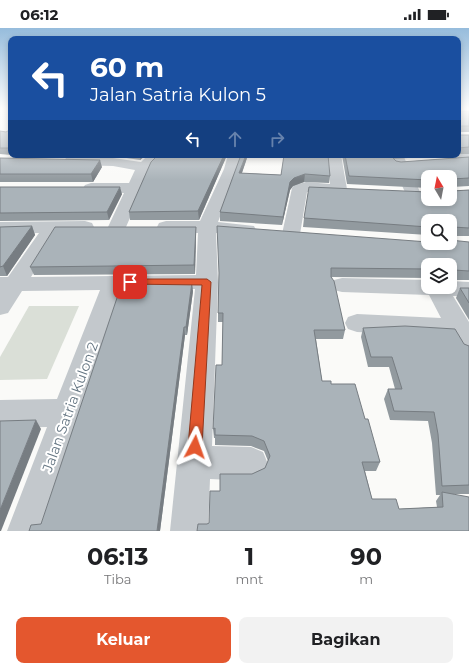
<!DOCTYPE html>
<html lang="id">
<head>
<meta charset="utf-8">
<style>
	:root { --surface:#fff; --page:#f2f2f2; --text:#202124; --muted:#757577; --accent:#e4572e }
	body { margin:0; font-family:Montserrat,sans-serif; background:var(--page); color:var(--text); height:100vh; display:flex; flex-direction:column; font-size:15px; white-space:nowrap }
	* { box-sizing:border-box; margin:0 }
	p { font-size:13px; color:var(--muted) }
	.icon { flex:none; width:22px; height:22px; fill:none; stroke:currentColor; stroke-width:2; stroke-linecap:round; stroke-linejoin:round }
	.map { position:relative; height:503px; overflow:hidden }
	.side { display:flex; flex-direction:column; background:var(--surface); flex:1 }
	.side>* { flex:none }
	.hud { position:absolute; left:8px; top:8px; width:453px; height:122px; border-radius:8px; box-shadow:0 2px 6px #0003; background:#1a4fa0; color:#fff; overflow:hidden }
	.needle { width:26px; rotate:350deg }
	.tools { position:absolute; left:421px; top:142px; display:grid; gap:8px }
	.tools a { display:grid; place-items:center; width:36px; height:36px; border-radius:8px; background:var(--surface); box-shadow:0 2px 6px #0003; font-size:20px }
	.pin { position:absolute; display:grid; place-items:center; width:34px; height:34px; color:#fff; margin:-17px; border-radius:8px; box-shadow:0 2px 6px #0006 }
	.me { position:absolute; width:44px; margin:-22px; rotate:4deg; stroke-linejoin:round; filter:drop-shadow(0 0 3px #0008) }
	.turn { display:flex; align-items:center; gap:14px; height:84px; padding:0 16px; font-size:18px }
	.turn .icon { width:52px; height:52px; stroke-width:2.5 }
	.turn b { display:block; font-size:28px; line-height:34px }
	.lanes { display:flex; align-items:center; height:38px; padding:0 16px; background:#0003; justify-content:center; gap:20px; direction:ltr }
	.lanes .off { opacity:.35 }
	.eta { display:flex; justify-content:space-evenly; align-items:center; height:68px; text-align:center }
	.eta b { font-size:24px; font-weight:700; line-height:28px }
	.button { display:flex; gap:8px; margin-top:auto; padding:8px 16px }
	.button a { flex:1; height:46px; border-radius:8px; background:var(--accent); color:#fff; font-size:16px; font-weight:700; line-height:46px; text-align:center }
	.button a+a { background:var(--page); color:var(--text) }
	.status { display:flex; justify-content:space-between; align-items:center; height:28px; padding:0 20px; background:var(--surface); direction:ltr }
	.status svg { height:11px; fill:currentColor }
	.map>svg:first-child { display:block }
	.green { fill:#dadfd7 }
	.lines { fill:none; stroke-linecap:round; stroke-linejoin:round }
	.minor { fill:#c3c8cc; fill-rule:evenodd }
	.wall { fill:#929a9f }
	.shaded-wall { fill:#777d82 }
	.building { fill:#aab3b9; stroke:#777d82 }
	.route { fill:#e4572e; stroke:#94391e }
	.labels { text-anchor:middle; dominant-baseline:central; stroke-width:4; stroke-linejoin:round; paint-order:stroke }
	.near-street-label { font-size:14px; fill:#657683; stroke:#fff }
</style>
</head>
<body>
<div class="status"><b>06:12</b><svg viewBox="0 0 49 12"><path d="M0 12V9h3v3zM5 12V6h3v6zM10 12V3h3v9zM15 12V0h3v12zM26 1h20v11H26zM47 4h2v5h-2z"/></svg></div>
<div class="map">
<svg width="469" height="503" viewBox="0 0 469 503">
	<rect width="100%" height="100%" fill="#fafaf8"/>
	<polygon class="green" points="29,278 79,278 47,351 0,352 0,329"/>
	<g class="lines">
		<g class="minor">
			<polygon points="458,121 469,125 469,134 453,128 458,127"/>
			<polygon points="148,127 163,127 151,141 126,199 124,203 117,205 110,203 108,199 124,165 85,163 83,160 85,157 91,155 129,155 135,142 113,138 71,137 66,136 64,133 66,130 71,129 113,130 141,134"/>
			<polygon points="228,127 242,127 238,141 218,194 254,198 256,202 254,206 247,208 216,205 218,254 212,418 251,419 263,424 268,436 263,448 251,453 210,451 208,503 170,503 195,261 123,262 84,383 84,385 45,503 7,503 47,399 0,400 0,372 57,371 100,262 22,263 8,285 0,287 0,249 8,249 39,205 0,206 0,194 85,193 92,195 94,199 92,203 85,205 58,205 31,249 196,247 198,205 166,205 159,203 157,199 159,195 166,193 200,193 224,141"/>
			<polygon points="327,127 341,127 347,161 345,164 339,166 307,164 300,206 298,210 291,212 284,210 282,206 292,160 294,157 306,154 330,156"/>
			<polygon points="389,127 403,127 421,166 419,169 413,171 407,169"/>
			<polygon points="342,250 428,252 428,259 450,259 450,253 469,254 469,268 453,268 469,294 469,328 460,325 451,309 357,304 348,301 345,295 348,289 357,286 441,290 429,267 342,264 334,262 331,257 334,252"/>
		</g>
	</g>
	<g class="wall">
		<polygon points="458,81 459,83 469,83 469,104 459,104 459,107 469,107 469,126 458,126"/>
		<polygon points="11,101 11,127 0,126 0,103 6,104"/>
		<polygon points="28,127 146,127 140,132 113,128"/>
		<polygon points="227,127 199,192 130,192 129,184"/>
		<polygon points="248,127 242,145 281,147 284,127 330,148 329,155 304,154 293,158 290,162 282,197 220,193 220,184"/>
		<polygon points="342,127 450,127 394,131 396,133 401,134 469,129 469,158 452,159 452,163 469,162 469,208 451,208 450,210 450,193 428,193 428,207 303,199 304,190 450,171 428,149 428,160 347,156"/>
		<polygon points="0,130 102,139 93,154 0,154"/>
		<polygon points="0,159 122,166 109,192 0,193"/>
		<polygon points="32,198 35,207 7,248 0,248 0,199"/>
		<polygon points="196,199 196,206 195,246 34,247 30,239"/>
		<polygon points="469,214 469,252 451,252 450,254 450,237 428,237 428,250 332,249 345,302 343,311 316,311 322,353 331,356 365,391 380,434 376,443 365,443 372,471 399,481 437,479 436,473 440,467 436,467 432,415 428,393 390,392 384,371 388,361 395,361 389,339 368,339 361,309 363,300 464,316 469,318 469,466 454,466 469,503 207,496 209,495 220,463 252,446 265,440 268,433 264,423 251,418 215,417 215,410 214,410 213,401 222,337 223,294 218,294 218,285 219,246"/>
		<polygon points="460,260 469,260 469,292 456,270"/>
		<polygon points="193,263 187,307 185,307 160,503 29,503 41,496"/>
	</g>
	<g class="shaded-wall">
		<polygon points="140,127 146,127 140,132"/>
		<polygon points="224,127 227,127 199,192 198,183"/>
		<polygon points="246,127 248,127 239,153 239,145"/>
		<polygon points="100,132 102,139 93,154 91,146"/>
		<polygon points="305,146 304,154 293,158 290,162 282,197 283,189 290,154 294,150"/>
		<polygon points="120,159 122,166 109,192 107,184"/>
		<polygon points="32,198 35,207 7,248 3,238"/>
		<polygon points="196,199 196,206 195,246 194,237"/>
		<polygon points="192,254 193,263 187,307 186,299"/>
		<polygon points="184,299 185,307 160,503 157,503"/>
		<polygon points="36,392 41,401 1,503 0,503 0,482"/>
	</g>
	<g class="building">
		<polygon points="458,81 459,81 459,83 469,83 469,98 459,98 459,107 469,107 469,119 458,120"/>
		<polygon points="11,101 11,120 0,120 0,103 6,104"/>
		<polygon points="158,127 224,127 198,183 129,184 151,134"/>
		<polygon points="241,127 246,127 239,145 281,147 284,127 328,127 330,148 305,146 294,150 290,154 283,189 220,184"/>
		<polygon points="345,127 394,127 393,130 396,133 401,134 469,129 469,150 452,151 452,163 469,162 469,200 453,199 452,205 450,205 450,193 428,193 428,199 304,190 309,159 428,164 428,171 450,171 450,149 428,149 428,152 349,148"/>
		<polygon points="0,130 100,132 91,146 0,146"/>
		<polygon points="0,159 120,159 107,184 0,185"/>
		<polygon points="32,198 3,238 0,239 0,199"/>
		<polygon points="217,198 428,214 428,215 450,215 450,212 469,214 469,243 454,242 452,248 450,248 450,237 428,237 428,241 331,240 331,249 334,253 345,302 314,302 322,353 331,353 331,356 355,356 365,391 368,391 380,434 362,434 372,471 396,471 399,481 443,479 442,464 469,469 469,503 197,503 198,496 207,496 209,495 210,463 220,463 220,446 252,446 265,440 270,428 264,413 252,408 215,407 215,400 213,401 216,337 222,337 223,285 218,285 219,245"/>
		<polygon points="55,199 196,199 194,237 30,239"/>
		<polygon points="192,254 186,299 184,299 157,503 29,503 31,497 41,496 122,255"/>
		<polygon points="460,260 469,260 469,275"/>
		<polygon points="405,298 455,301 464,316 469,318 469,457 442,458 438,406 434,384 394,383 388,361 402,361 392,329 371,329 363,300"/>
		<polygon points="36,392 0,482 0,393"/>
	</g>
	<linearGradient id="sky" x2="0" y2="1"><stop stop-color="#96bcdc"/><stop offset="0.53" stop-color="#fdfdfc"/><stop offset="1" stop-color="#fdfdfc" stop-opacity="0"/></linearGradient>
	<rect width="469" height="152" fill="url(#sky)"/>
	<polygon class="route" points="130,251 207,251 211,254 202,419 200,423 195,425 190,423 188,419 202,257 126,256 125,254 126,252"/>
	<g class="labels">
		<g class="near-street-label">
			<text transform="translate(70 379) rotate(-70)">Jalan Satria Kulon 2</text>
		</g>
	</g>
</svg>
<div class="tools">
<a><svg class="needle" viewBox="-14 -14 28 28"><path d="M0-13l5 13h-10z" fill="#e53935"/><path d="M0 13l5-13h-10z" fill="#757577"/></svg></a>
<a><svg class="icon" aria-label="search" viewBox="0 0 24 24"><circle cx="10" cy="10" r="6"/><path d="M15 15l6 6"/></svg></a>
<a><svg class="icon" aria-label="layers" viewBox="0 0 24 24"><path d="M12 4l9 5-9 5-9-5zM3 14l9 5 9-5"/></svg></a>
</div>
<div class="pin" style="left:130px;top:254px;background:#d93025"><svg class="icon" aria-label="arrive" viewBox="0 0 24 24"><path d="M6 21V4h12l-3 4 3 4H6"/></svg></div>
<svg class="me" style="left:195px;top:419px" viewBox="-20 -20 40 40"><path d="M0-17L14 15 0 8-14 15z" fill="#e4572e" stroke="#fff" stroke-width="4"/></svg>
<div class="hud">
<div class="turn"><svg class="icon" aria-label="left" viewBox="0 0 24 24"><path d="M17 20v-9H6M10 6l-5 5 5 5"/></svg><div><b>60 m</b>Jalan Satria Kulon 5</div></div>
<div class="lanes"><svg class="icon" aria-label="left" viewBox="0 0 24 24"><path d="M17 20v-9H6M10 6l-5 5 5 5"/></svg><svg class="icon off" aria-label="ahead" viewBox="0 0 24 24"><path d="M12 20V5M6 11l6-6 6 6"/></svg><svg class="icon off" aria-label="right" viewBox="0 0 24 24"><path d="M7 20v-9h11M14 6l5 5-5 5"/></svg></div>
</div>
</div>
<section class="side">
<div class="eta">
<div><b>06:13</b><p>Tiba</p></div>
<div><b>1</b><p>mnt</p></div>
<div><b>90</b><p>m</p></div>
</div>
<div class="button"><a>Keluar</a><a>Bagikan</a></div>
</section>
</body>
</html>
